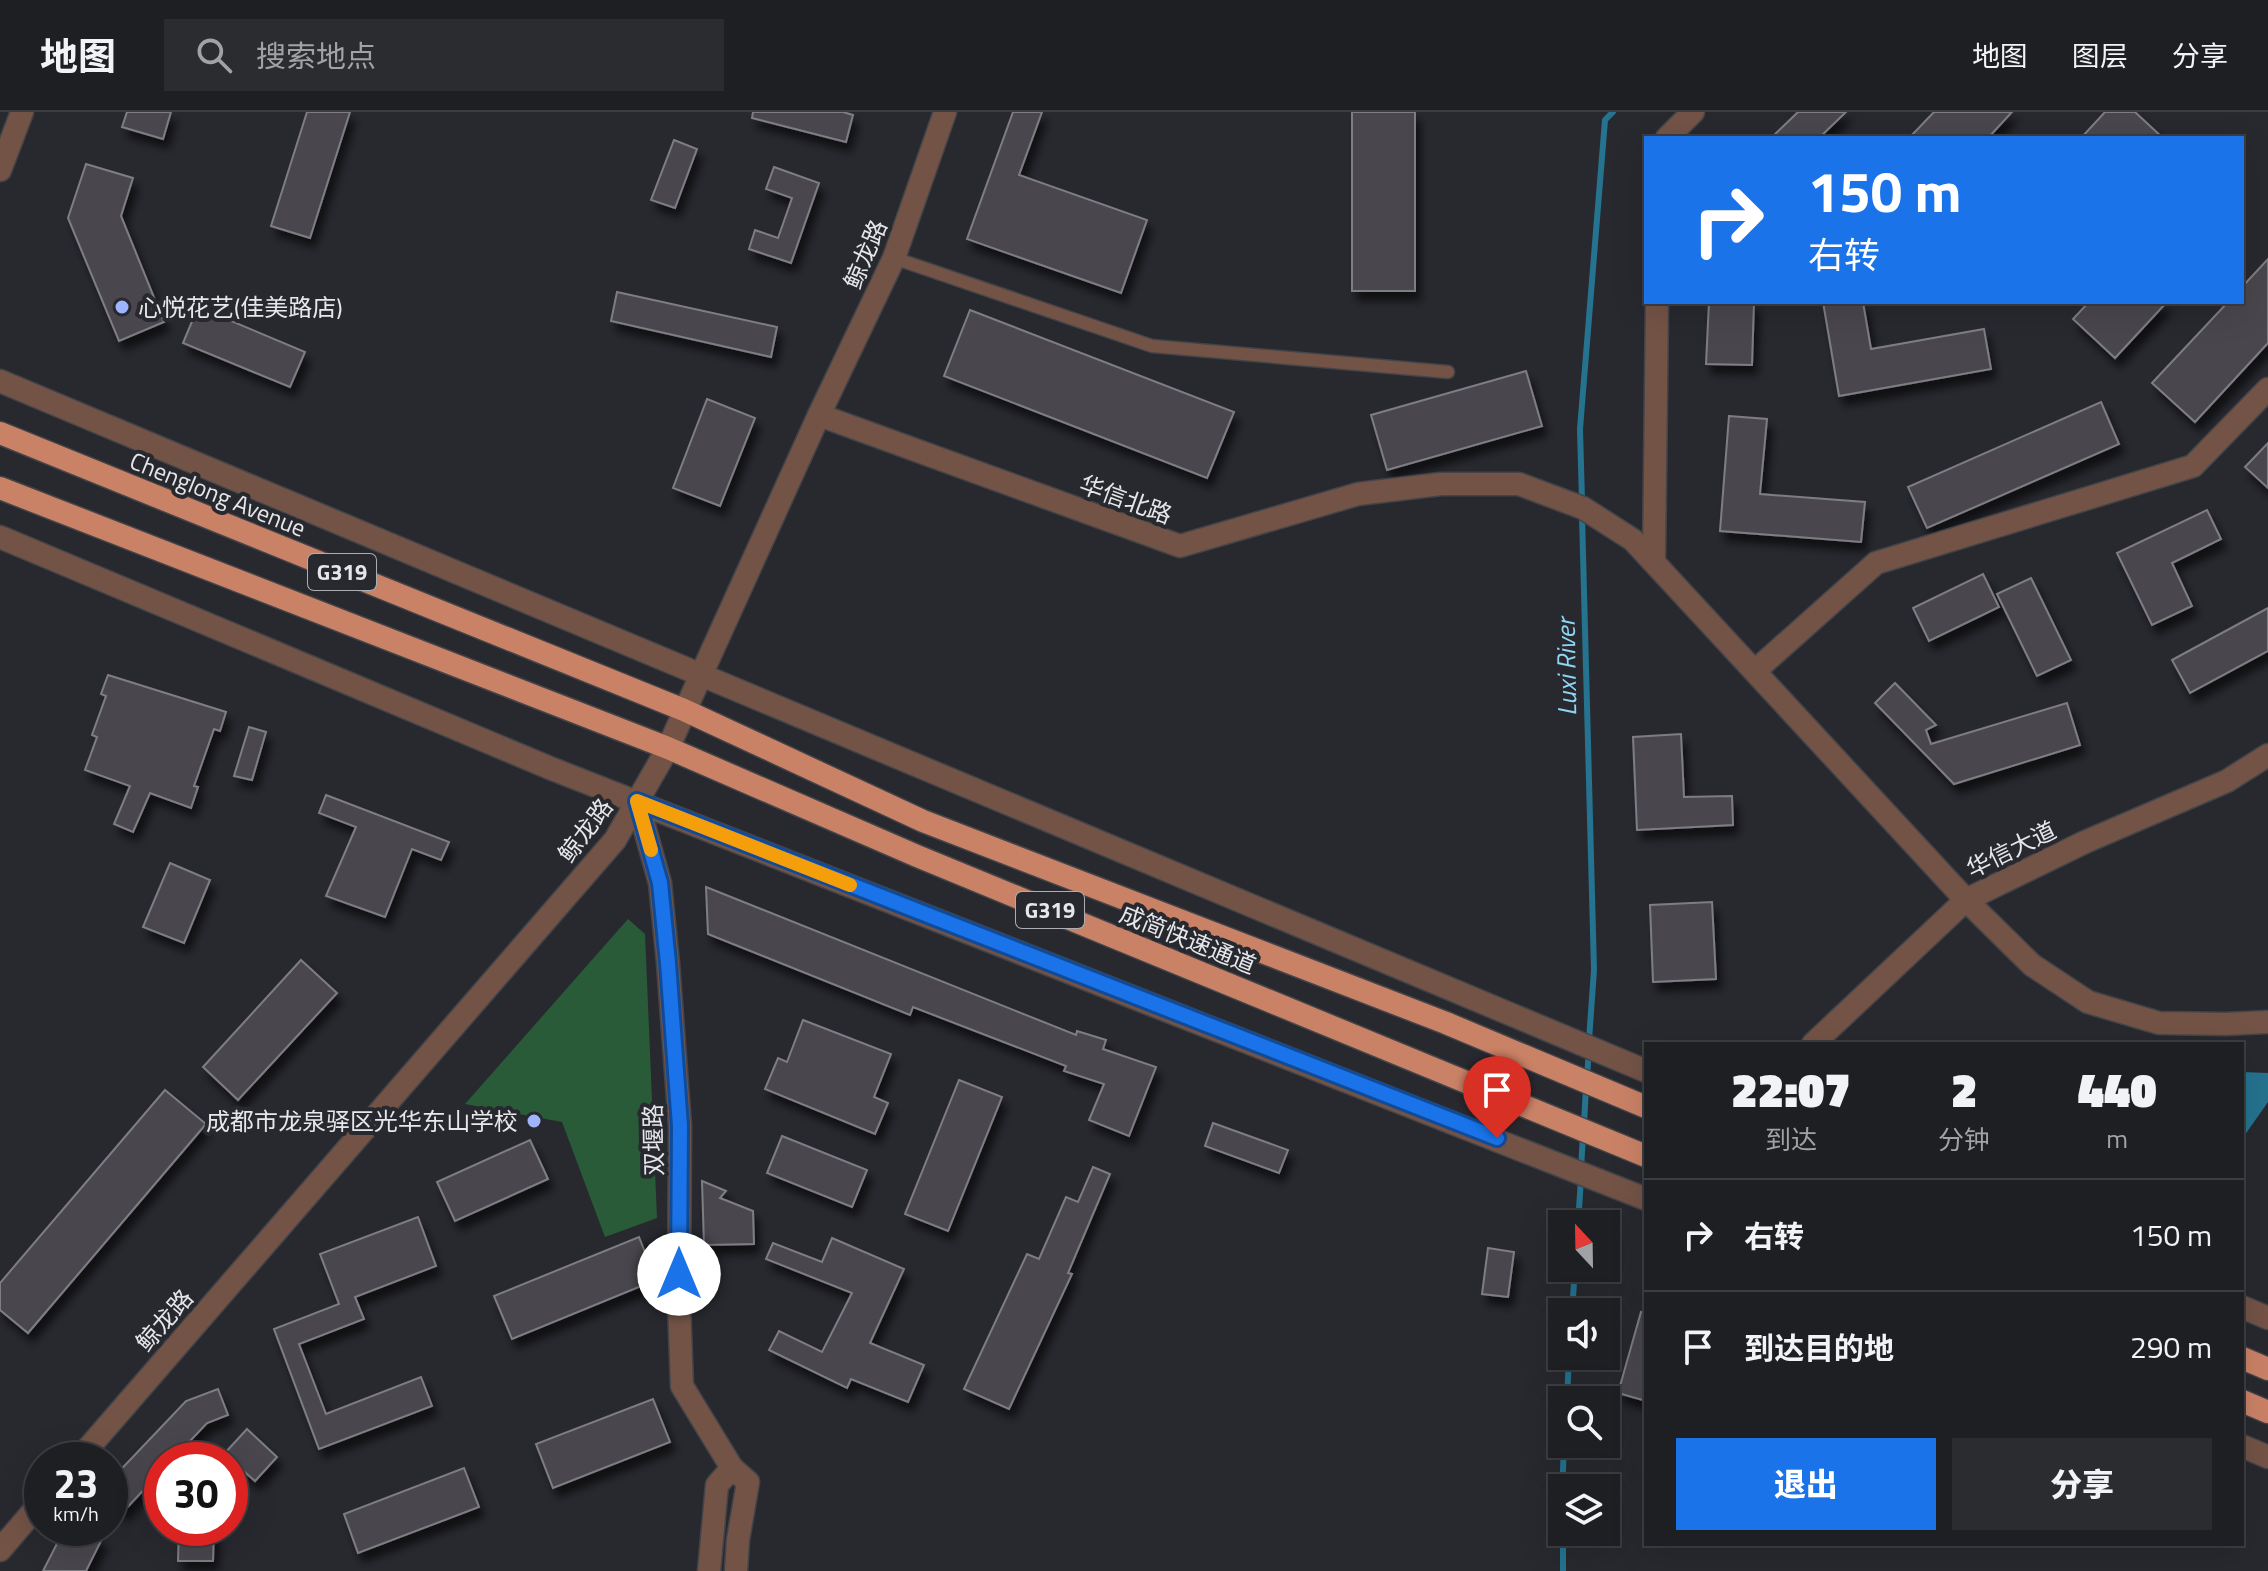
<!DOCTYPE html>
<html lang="zh">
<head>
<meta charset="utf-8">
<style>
	:root { --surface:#1e1f23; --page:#2b2c30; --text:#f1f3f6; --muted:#a1a2a6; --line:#3c3d41; --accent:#1a73e8 }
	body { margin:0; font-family:"Titillium Web","Noto Sans SC",sans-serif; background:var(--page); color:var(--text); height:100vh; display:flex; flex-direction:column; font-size:30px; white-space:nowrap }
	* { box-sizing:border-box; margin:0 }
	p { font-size:26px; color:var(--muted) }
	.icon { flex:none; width:44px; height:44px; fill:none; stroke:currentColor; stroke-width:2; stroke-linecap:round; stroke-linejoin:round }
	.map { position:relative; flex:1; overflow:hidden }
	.side { position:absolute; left:1644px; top:930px; width:600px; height:504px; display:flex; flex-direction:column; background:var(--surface); border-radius:0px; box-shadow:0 8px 32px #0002,0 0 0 2px var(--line) }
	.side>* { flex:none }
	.banner { position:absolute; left:1644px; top:24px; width:600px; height:168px; border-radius:0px; box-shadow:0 8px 32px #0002,0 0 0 2px var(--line); background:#1a73e8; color:#fff; overflow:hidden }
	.needle { width:52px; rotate:338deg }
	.fabs { position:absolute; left:1548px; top:1098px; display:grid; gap:16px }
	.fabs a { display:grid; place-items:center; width:72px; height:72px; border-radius:0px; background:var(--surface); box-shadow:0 8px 32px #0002,0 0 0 2px var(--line); font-size:40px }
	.speed { position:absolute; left:24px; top:1330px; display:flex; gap:16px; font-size:40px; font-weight:700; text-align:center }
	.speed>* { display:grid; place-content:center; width:104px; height:104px; border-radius:50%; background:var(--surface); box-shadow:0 8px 32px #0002,0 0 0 2px var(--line); line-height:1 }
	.speed small { font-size:20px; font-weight:400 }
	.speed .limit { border:12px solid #d22; background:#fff; color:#111 }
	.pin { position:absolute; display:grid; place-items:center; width:68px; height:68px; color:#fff; margin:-82px -34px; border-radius:50% 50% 50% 0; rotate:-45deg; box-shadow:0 0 8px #0007 }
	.pin .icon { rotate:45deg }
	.me { position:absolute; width:88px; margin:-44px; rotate:0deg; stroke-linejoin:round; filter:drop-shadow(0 0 6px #0008) }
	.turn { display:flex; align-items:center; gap:28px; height:168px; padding:0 32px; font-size:36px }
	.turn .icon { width:104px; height:104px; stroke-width:2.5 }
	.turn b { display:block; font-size:56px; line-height:68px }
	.eta { display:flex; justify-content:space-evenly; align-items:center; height:136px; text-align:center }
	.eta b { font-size:48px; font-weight:800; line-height:56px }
	.action { display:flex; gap:16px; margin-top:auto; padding:16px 32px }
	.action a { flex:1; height:92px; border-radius:0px; background:var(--accent); color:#fff; font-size:32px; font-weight:800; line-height:92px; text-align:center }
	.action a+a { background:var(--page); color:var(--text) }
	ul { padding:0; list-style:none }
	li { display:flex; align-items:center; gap:24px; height:112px; padding:0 32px; border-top:2px solid var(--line) }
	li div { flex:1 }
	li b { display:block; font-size:30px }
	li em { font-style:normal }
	header { display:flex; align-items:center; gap:48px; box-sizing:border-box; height:112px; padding:0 40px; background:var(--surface); border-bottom:2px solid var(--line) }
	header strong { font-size:38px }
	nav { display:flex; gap:44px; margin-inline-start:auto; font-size:28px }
	.search { width:560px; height:72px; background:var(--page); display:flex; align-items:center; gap:20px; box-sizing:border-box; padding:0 28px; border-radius:0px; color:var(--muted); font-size:30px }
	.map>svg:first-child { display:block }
	.green { fill:#295b39 }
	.water { fill:#25738f }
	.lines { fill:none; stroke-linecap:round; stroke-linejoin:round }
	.stream { stroke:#25738f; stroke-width:6 }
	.building { fill:#48474d; stroke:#7e7d84; stroke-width:2; filter:url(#shadow) }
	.service-casing { stroke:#434449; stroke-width:15 }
	.minor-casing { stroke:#434449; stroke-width:25 }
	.tertiary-casing { stroke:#434449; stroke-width:25 }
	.trunk-casing { stroke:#434449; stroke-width:25 }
	.service { stroke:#735346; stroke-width:12 }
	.minor { stroke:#735346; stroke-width:22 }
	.tertiary { stroke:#735346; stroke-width:22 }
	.trunk { stroke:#ca8266; stroke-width:22 }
	.route-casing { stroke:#114b97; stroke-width:20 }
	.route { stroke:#1a73e8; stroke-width:14 }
	.slow { stroke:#f59e0b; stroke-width:14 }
	.poi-dot { fill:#9eb4fd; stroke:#28292f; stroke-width:3 }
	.labels { text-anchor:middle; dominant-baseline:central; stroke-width:8; stroke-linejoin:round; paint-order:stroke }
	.shield { fill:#28292f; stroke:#adaeb3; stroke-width:2 }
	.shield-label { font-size:22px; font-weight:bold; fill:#e6e7eb }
	.street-label { font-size:24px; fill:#e6e7eb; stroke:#28292f }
	.poi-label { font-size:24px; fill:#e6e7eb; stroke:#28292f; text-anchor:start }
	.water-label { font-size:26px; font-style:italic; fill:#8ed5f3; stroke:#28292f }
</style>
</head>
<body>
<header>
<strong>地图</strong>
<div class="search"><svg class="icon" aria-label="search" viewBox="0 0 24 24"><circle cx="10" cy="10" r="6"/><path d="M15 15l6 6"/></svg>搜索地点</div>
<nav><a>地图</a><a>图层</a><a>分享</a></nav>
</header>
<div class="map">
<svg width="2268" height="1459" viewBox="0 0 2268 1459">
	<defs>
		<filter id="shadow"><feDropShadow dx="5" dy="9" stdDeviation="4" flood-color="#0009"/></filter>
	</defs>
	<rect width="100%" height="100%" fill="#28292f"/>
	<polygon class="green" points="628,807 645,822 657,1106 605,1125 562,1010 465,992"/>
	<polygon class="water" points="2242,960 2268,961 2268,990 2242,1027"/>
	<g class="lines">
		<g class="stream">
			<polyline points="1582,389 1580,317 1605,8 1613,0"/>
			<polyline points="1582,404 1594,858 1589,928"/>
			<polyline points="1587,964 1589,939"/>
			<polyline points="1584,1012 1586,975"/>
			<polyline points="1581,1056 1583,1023"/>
			<polyline points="1578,1112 1581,1067"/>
			<polyline points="1572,1200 1575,1156"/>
			<polyline points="1567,1288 1569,1244"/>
			<polyline points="1562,1383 1564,1332"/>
			<polyline points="1563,1420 1563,1459"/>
		</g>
	</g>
	<g class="building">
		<polygon points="127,0 171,0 163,27 122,15"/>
		<polygon points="307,0 350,0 310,126 271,114"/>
		<polygon points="753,0 843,0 853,3 846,30 752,6"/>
		<polygon points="1013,0 1042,0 1019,63 1147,108 1121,181 967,127"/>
		<rect x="1352" y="0" width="63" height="179"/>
		<polygon points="1798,0 1846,0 1819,26 1771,26"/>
		<polygon points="1934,0 2012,0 1988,26 1909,26"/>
		<polygon points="2105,0 2135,0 2163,26 2081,26"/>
		<polygon points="674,28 697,37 675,96 651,88"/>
		<polygon points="86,52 133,66 121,104 164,210 119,229 68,106"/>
		<polygon points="774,55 819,71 791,151 749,137 755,118 778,126 792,86 766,77"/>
		<polygon points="2268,147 2268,231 2195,310 2152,271 2228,190 2242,190 2242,175"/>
		<polygon points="617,180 777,215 771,245 611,209"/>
		<polygon points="1709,190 1754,190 1752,253 1706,252"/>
		<polygon points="1823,190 1863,190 1871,237 1984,217 1991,257 1839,284"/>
		<polygon points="2089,190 2167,190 2115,246 2073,207"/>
		<polygon points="198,195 305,240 290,275 183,231"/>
		<polygon points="970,198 1234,300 1207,366 944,264"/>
		<polygon points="1526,259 1542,314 1387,358 1371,303"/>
		<polygon points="707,287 755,306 720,394 673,376"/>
		<polygon points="2101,290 2119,332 1927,416 1908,375"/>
		<polygon points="1729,304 1767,307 1760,382 1865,390 1861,430 1720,419"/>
		<polygon points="2268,331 2268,376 2245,355"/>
		<polygon points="2207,398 2221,427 2172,451 2192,494 2152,513 2117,441"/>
		<polygon points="1983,462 1999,495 1929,529 1913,496"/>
		<polygon points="2031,466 2071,548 2037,564 1997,482"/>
		<polygon points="2268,496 2268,539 2190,581 2172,548"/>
		<polygon points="108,563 226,600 220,619 214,617 194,674 198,675 191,696 150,681 133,720 114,712 130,674 85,658 97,625 92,623 106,584 101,582"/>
		<polygon points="1895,571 1936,613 1926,618 1931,632 2067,591 2080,633 1954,672 1875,591"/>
		<polygon points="249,615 266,620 252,668 234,664"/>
		<polygon points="1681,622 1684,685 1732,684 1733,713 1637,718 1633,625"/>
		<polygon points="326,683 449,730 441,748 412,737 385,805 326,784 356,715 319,701"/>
		<polygon points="170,751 210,768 184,831 143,815"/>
		<polygon points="706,775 1076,923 1077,919 1106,928 1103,937 1156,955 1129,1024 1089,1008 1104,972 1064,959 1066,954 913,895 910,903 708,822"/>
		<polygon points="1712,790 1716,867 1653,870 1650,793"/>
		<polygon points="301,848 337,881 238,988 203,955"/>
		<polygon points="803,908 891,942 874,985 888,991 875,1022 765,977 778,946 787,950"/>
		<polygon points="959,968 1002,985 948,1119 905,1102"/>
		<polygon points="165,978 206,1012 28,1221 0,1198 0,1171"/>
		<polygon points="1213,1011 1288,1038 1279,1061 1205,1034"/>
		<polygon points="782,1024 867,1058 852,1095 767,1061"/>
		<polygon points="530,1028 548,1067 455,1109 437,1070"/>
		<polygon points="1093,1055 1110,1062 1068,1161 1072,1162 1009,1297 964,1277 1027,1142 1039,1147 1066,1085 1078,1090"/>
		<polygon points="702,1069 726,1079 720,1086 753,1099 754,1132 704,1133"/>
		<polygon points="418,1105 436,1154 355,1185 364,1207 299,1232 326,1302 421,1265 432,1294 319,1337 274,1217 339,1192 320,1142"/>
		<polygon points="639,1125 656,1168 512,1227 494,1184"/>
		<polygon points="832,1126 904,1157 870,1231 924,1253 908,1290 851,1267 847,1276 769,1238 779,1219 822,1240 852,1181 766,1147 773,1131 822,1150"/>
		<polygon points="1488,1136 1514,1140 1508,1185 1482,1182"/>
		<polygon points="1641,1200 1646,1201 1646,1289 1618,1281"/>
		<polygon points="218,1277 228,1303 207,1311 172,1348 162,1348 162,1358 124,1399 110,1392 110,1369 186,1289"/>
		<polygon points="653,1287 670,1330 553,1376 536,1332"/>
		<polygon points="247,1317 277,1345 255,1369 224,1342"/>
		<polygon points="464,1356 479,1395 358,1441 344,1402"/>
		<polygon points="65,1416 79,1416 102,1427 86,1459 43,1459"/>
		<polygon points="179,1416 214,1416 213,1449 178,1449"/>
	</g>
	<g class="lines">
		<g class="service-casing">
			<polyline id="service" points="894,146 1152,234 1448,260"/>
		</g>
		<g class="minor-casing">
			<g id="minor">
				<polyline points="1667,26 1693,0"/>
				<polyline points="819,303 1180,434 1358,382 1441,372 1519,372 1583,396 1633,428 1966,788"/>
				<polyline points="1654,449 1657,190"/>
				<polyline points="1756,558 1876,451 2193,354 2268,277"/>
				<polyline points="637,689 660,771 668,851 680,1014 679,1192 682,1274 732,1356"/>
			</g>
		</g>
		<g class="tertiary-casing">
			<g id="tertiary">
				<polyline points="0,58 22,0"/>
				<polyline points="0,269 1646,959"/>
				<polyline points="0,425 550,656 1646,1087"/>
				<polyline points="1966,788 2032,853 2088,890 2159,911 2226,912 2268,910"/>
				<polyline points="1813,932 1966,788 2085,730 2227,669 2268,643"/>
				<polyline points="2242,1195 2268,1206"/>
				<polyline points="2242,1334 2268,1345"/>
				<polyline points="78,1348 615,728 668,636 819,303 894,146 945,0"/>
				<polyline points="0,1438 42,1389"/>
				<polyline points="709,1459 717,1373 732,1356 748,1370 738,1428 736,1459"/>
			</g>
		</g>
		<g class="trunk-casing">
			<g id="trunk">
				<polyline points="0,321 684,598 923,709 1446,911 1646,995"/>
				<polyline points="0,376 668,636 917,744 1646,1044"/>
				<polyline points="2242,1246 2268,1257"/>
				<polyline points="2242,1289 2268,1300"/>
			</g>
		</g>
		<use href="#service" class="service"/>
		<use href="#minor" class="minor"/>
		<use href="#tertiary" class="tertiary"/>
		<use href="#trunk" class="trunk"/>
	</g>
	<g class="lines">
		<g class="route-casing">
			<polyline id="route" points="679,1162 680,1014 668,851 660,771 637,689 1497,1026"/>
		</g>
		<use href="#route" class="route"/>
		<polyline class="slow" points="651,738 637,689 850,773"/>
	</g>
	<g class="poi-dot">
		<circle cx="122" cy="195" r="8"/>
		<circle cx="534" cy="1009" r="8"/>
	</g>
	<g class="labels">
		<g class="shield">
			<rect x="308" y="442" width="68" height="36" rx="6"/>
			<rect x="1016" y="780" width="68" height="36" rx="6"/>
		</g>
		<g class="shield-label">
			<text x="342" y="460">G319</text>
			<text x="1050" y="798">G319</text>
		</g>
		<g class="street-label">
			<text transform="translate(865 142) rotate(-67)">鲸龙路</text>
			<text transform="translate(218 382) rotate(22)">Chenglong Avenue</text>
			<text transform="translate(1126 387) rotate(20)">华信北路</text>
			<text transform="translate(585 718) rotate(-53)">鲸龙路</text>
			<text transform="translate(2011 737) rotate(-26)">华信大道</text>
			<text transform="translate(1188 827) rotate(22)">成简快速通道</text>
			<text transform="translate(653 1028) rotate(-91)">双堰路</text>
			<text transform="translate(164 1208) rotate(-49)">鲸龙路</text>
		</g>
		<g class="poi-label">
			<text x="138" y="195">心悦花艺(佳美路店)</text>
			<text x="518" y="1009" text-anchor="end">成都市龙泉驿区光华东山学校</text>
		</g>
		<g class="water-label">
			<text transform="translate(1566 555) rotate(-91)">Luxi River</text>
		</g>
	</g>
</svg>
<div class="fabs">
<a><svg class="needle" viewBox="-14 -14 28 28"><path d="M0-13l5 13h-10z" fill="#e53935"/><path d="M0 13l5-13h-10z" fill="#a1a2a6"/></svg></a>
<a><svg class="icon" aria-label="sound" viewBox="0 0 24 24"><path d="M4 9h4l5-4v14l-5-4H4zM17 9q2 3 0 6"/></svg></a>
<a><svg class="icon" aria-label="search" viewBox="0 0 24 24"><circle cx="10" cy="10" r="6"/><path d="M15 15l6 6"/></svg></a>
<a><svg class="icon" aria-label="layers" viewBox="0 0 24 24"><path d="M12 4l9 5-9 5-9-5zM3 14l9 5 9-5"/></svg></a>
</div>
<div class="speed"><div>23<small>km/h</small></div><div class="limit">30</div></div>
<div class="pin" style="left:1497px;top:1026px;background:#d93025"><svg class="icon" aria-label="arrive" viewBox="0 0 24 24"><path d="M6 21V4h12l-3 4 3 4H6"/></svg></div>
<svg class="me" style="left:679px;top:1162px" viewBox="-20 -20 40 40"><circle r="19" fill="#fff"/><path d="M0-13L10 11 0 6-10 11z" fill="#1a73e8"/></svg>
<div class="banner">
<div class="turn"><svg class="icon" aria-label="right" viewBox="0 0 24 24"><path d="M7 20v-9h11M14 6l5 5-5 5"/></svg><div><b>150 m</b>右转</div></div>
</div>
<section class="side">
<div class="eta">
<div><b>22:07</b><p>到达</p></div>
<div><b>2</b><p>分钟</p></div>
<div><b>440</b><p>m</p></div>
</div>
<ul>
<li><svg class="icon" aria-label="right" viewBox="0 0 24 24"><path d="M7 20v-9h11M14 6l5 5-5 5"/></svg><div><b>右转</b></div><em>150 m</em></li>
<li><svg class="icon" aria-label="arrive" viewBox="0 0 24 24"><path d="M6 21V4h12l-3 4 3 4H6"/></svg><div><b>到达目的地</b></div><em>290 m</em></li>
</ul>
<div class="action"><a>退出</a><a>分享</a></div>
</section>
</div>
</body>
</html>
